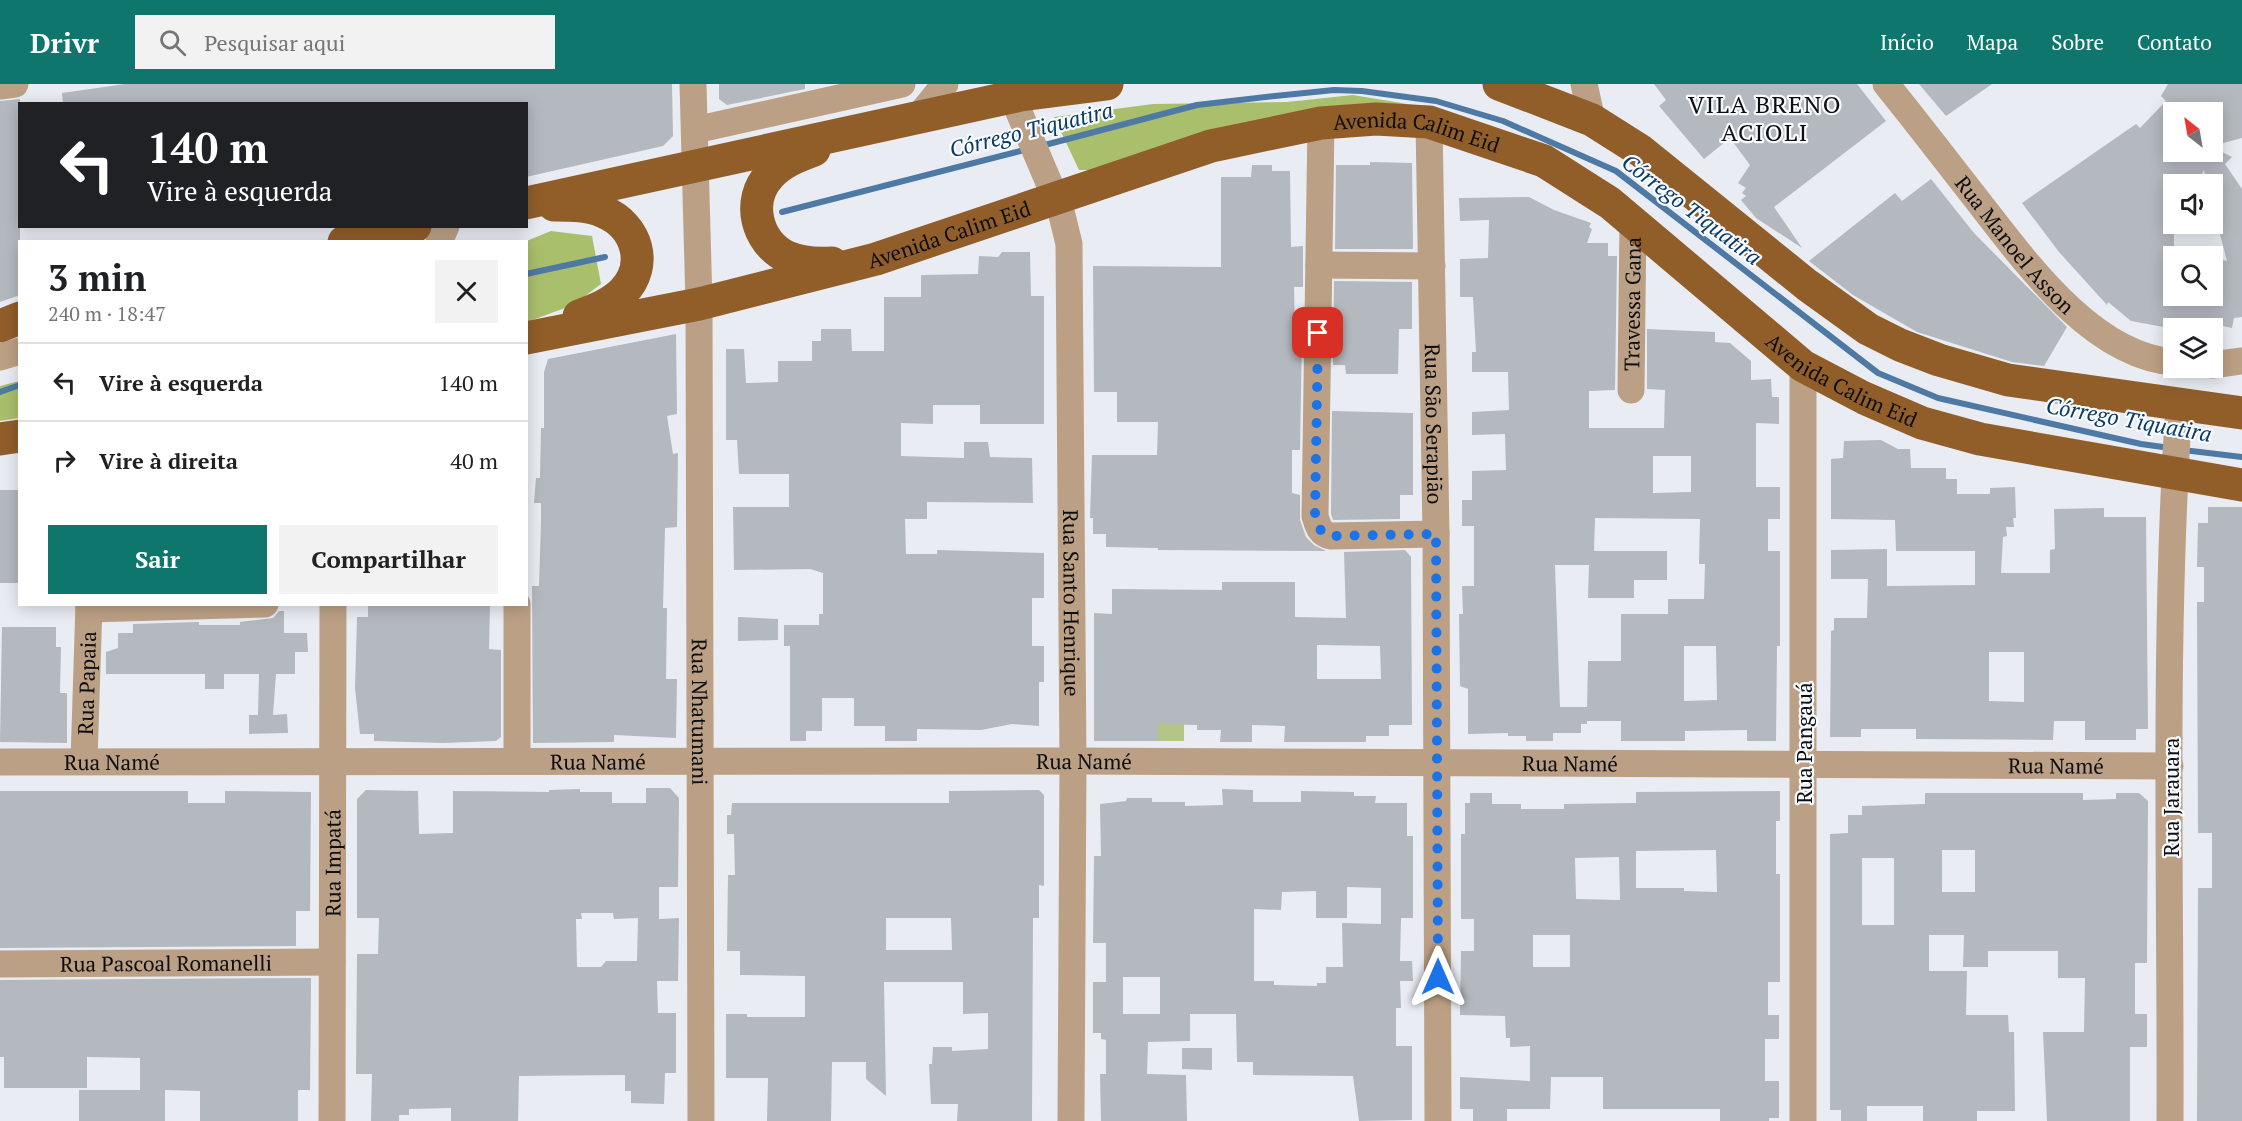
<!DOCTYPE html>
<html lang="pt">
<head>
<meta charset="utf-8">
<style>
	:root { --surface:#fff; --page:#f2f2f2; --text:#202124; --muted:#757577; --line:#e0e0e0; --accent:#0f766e }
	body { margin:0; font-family:"PT Serif",serif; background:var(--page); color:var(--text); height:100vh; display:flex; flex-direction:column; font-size:22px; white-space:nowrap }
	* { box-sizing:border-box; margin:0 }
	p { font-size:20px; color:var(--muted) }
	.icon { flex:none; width:33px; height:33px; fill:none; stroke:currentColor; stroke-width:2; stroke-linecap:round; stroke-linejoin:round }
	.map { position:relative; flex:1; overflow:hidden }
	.details { position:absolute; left:18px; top:156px; width:510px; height:366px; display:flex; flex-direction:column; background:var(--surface); border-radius:0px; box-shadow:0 3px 15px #0003 }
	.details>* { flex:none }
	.hud { position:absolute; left:18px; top:18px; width:510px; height:126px; border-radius:0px; box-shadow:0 3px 15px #0003; background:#202124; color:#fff; overflow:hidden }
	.needle { width:39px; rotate:329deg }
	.buttons { position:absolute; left:2163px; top:18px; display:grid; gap:12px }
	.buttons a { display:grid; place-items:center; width:60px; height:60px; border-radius:0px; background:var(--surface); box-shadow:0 3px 15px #0003; font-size:30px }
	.pin { position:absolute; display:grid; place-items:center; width:51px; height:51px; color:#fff; margin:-26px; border-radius:12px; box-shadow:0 3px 9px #0006 }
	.me { position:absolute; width:66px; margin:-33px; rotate:0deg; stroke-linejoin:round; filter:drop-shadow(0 0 4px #0008) }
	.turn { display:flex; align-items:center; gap:21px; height:126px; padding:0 30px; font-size:27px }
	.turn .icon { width:78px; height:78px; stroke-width:2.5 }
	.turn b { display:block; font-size:42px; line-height:51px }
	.round { display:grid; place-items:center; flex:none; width:63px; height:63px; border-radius:0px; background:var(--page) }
	.summary { display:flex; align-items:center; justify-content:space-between; height:102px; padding:0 30px }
	h1 { font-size:36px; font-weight:800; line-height:45px }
	.cta { display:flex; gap:12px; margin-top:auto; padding:12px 30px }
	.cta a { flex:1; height:69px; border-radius:0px; background:var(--accent); color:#fff; font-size:24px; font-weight:800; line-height:69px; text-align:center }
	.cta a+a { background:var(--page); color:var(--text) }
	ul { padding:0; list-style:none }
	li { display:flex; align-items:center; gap:18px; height:78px; padding:0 30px; border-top:2px solid var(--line) }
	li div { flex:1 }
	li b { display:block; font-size:22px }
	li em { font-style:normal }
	header { display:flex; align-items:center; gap:36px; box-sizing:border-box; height:84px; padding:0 30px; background:var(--accent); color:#fff }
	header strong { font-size:28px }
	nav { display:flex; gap:33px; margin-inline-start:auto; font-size:21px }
	.search { width:420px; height:54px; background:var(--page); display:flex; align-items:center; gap:15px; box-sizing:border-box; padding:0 21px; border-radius:0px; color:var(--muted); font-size:22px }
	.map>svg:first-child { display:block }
	.green { fill:#b4c585 }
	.forest { fill:#aabf6c }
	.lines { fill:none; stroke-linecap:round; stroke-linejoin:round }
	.stream { stroke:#4d79a4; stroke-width:6 }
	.building { fill:#b4b8bf; fill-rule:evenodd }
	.minor { stroke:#bca085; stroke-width:27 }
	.major { stroke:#915e2a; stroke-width:33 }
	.route { stroke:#1a73e8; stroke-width:10; stroke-dasharray:0 18 }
	.labels { text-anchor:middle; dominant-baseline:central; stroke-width:4.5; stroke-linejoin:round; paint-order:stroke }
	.street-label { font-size:21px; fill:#0d0e10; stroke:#f7fafe }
	.water-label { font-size:22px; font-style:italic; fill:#0a3961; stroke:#f7fafe }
	.quarter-label { font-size:24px; letter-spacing:1.5px; fill:#0d0e10; stroke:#f7fafe }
</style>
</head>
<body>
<header>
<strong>Drivr</strong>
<div class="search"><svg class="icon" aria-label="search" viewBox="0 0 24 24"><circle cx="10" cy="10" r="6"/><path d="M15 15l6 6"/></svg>Pesquisar aqui</div>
<nav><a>Início</a><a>Mapa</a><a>Sobre</a><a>Contato</a></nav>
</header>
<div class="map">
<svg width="2242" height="1037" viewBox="0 0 2242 1037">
	<rect width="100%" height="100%" fill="#e9edf3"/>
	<rect class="green" x="1158" y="640" width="26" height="17"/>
	<g class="forest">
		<polygon points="1353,11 1443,26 1118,86 1079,86 1054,33 1153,20 1287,18"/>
		<polygon points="551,147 592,152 601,200 573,221 527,238 526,158 524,158"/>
		<polygon points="19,297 19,334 0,337 0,302"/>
	</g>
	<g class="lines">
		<g class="stream">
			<polyline points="1041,62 1197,21 1275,12 1334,6 1362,7 1436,17 1503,37 1616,87 1878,289 1938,314 2141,360 2170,364"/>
			<polyline points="782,128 1028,65"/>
			<polyline points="526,190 605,173"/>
			<polyline points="0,308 20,301"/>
			<polyline points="2183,366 2242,373"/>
		</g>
	</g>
	<g class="building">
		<polygon points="125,0 672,0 673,52 663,62 526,93 526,20 63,20 62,9"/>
		<polygon points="719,0 805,0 805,5 727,21 719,15"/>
		<polygon points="1654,0 1857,0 1886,37 1774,123 1802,164 1756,134 1741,116 1746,112 1742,109 1746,104 1738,99 1750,81 1730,54 1704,75 1659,22 1666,16"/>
		<polygon points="1919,0 1992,0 1946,32"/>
		<path d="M2168,0H2242V54L2212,62V28H2174V68H2212V63L2232,73L2225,80L2242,105V233L2234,234L2232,244L2205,238L2204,244L2176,238L2174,245L2131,237L2108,218L2107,221L2059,168L2022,119L2136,40L2140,44L2166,17L2161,12ZM2204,86L2207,100H2212V120L2227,177L2212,174V212H2174V100H2197Z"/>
		<polygon points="20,15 20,211 0,218 0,17"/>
		<polygon points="1370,78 1412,79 1413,165 1335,165 1336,81 1370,81"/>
		<polygon points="1252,81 1272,81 1272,87 1290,87 1291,163 1303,162 1303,203 1294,203 1295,250 1302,250 1300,366 1292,366 1292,409 1300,411 1300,436 1306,453 1314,461 1326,467 1158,466 1158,464 1106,463 1106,450 1093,450 1093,434 1090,434 1092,371 1157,371 1158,338 1117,338 1117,308 1094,308 1093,182 1221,183 1221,93 1251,93"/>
		<polygon points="1931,95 1974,149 2067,243 2044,282 2012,278 1917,248 1853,211 1809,177 1895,109 1902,117"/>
		<path d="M1529,113L1554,126L1591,139L1589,143L1592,145L1587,159H1608V172H1617L1615,306L1589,307V344H1664L1665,306L1647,305V245L1715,248V258L1730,259L1751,277V296L1771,295L1772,313H1779V340L1756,339V403H1780V435H1768V467H1780V562H1777L1776,657H1747V646L1685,647V657H1621V637H1587V640H1581V649H1553V657H1526V652H1508V649L1468,650V605L1460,602L1459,530H1463L1462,502H1474V442H1462V416H1472V387L1506,386L1505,350L1472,351V328L1509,326L1508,288H1472V268H1476L1473,213H1460V175L1488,174L1489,136L1460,137L1459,114ZM1653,372H1691V408L1653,409ZM1595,434L1700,435L1699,480H1705L1704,515H1668V530H1621V577H1588L1587,626V623H1560L1555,481H1589L1588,514H1634V496H1667V467H1594ZM1684,562H1716L1717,616L1684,617Z"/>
		<polygon points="1002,168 1030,168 1031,212 1044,212 1044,340 980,340 980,321 933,321 933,340 901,339 901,372 964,374 964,358 988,358 990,373 1032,374 1033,419 927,418 927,435 905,435 906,470 937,470 937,466 1044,469 1044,514 1032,514 1032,562 1044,562 1044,598 1039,598 1039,642 1012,640 981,646 917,645 917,657 885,657 885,642 854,642 854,614 822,614 822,647 806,647 806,657 790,657 790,562 784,562 784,541 819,541 819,530 823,530 823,489 810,485 734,486 733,423 789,423 789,390 739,390 737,356 726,356 726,265 744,265 746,299 778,298 778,277 812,277 812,257 821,257 821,245 851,245 852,267 884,267 884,213 921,213 921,191 978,190 979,172 998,173"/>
		<polygon points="1334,197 1412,198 1412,245 1399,245 1398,290 1346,290 1345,281 1333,281"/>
		<polygon points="676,250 677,330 667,332 673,370 678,369 677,443 665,444 663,524 667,524 666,595 677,595 676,654 614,651 614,658 533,659 532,502 539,502 541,437 541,419 534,419 536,394 540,394 541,344 544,344 544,288 548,275"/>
		<polygon points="1332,327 1413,329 1413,411 1400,411 1400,435 1333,436 1331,430"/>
		<path d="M1881,356L1898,365H1910L1911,384H1946V395H1957V410H1990V404L2015,403L2016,434H2013L2014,443H2006L2007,452L2003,453L2001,489H2050V466L2055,465L2054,425L2104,424V433H2146L2148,645H2136V656H2085V637H2054L2053,656L1916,655V645H1861V653H1830L1831,547L1834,546V534H1867L1868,495H1831V466L1887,465V502L1975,501V467H1896L1895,436L1831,435V375L1843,374L1844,357ZM1989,568H2024V618L1989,617Z"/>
		<rect x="0" y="406" width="20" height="93"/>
		<polygon points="2208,423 2242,423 2242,1037 2197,1037 2198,804 2212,804 2212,749 2198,749 2197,518 2204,518 2204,483 2197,483 2198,439 2208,439"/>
		<path d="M1405,466L1411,473L1412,641H1389V652H1366V658H1284L1285,642L1252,641V658H1220L1221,646H1197V641L1158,640V657H1094V529L1112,530V505L1222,506V498H1295V533L1346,534L1344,468ZM1317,561L1380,562L1381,595H1317Z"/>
		<polygon points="368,520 490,520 489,565 501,566 501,653 496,657 443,659 374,657 374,650 360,650 355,604 357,533 368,533"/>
		<polygon points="279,527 284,527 284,549 307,549 308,568 295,568 295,590 276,590 273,631 287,630 288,649 249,650 249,631 258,631 259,590 224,590 224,605 205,605 205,590 106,590 106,568 118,564 118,549 133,549 133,540 199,538 199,541 240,541 240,538 273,534"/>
		<polygon points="738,533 778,535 778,556 738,557"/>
		<polygon points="2,543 56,543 56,563 61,563 60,609 67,609 67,659 0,658"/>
		<path d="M646,704H670L679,714L678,803H659V835L679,834L678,897H657L658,929H676V989H665L664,1020L631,1019V1007H625V991L519,992L518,1037H451V1024L409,1025V1031H399V1037H371L372,990H356L357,870H378L379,834H357V715L366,706L418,707L419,750L453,749V707L549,708V706L580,705V708H612V719H646ZM581,829H613L614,835L638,834L637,877H606L601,883H577L576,835H582Z"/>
		<path d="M1222,705L1253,706V718H1301V707L1354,708V712H1376L1375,719H1407V752H1413V834H1401L1400,877H1412L1413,897H1400L1401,924H1396V962H1412V1036L1359,1037L1353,992L1253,991V978H1237L1236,930H1190V957L1148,958L1147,990L1186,991L1187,1037H1101L1100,990H1106V956L1101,955V949H1093V898H1106V859H1093L1094,772H1101L1100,720L1126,717L1127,714H1152V718H1185V722L1223,721ZM1347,803L1381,804V840L1342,839L1343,883H1326V899H1317V902L1274,901V897H1254V825L1281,826L1282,808L1316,807V834H1347ZM1123,893H1160V930H1123Z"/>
		<path d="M1039,706L1044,711V802L1039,801V834H1033L1032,1037H957L958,1020H931L929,980H932L933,963H952V967L988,965V929L963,930V898H884L886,1012L866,995V978H832L831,1037H767L768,994H726V930H747V933H805V892L740,891V867H727L728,791H735L734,750H727V731H731L732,719H949V707ZM886,834H951L952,866H886Z"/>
		<polygon points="0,707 188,707 188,719 225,719 225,707 311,708 310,827 296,827 296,862 0,864"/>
		<path d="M1780,707V737H1776V790H1780V898H1768V931H1779V955H1765V997H1779V1034H1769V1037H1720V1025H1603V993H1551L1550,1025H1507V1037H1473V1025H1460V993L1530,997V962L1510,963V954H1506L1505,932L1460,931L1461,867H1474V835H1461V750H1465V719H1470V709H1492V720H1521V725H1564V720L1636,719V708ZM1716,766L1717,808L1684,807V804H1636V767ZM1619,773L1620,816L1576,815L1575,774ZM1533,851H1570V883H1533Z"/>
		<path d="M1925,709H2083V716L2116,715V709H2139L2148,717L2147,879H2135V930H2147V963H2130V1037H2047L2043,948H2084L2085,894H2058V867H1988V883H1963L1964,851H1929V887H1967L1966,931H2008L2009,948H2014L2015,1027H1977V1037H1923V1022H1867V1037H1841V1026H1830V750L1848,749V731H1862V722L1925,720ZM1942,766H1975V808H1942ZM1862,774H1894V841H1862Z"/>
		<polygon points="311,894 310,1006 298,1006 298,1037 200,1037 200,1007 165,1006 165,1037 79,1037 79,1006 140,1006 140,974 87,973 87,1004 4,1004 4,973 0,973 0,896"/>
		<polygon points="1182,964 1212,964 1212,986 1182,985"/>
	</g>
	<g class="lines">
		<g class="minor">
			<path id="s1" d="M693,0L699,220L701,1037"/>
			<path id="s2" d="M1007,0L1061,127L1069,160L1073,677L1071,1037"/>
			<polyline points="1584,0 1592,36"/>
			<path id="s3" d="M1886,0C1916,37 1945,75 1974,112C2022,173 2090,272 2174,278"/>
			<polyline points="0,2 15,0"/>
			<polyline points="919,32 945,0"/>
			<path id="s4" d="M1429,38L1436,450L1438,1037"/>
			<path d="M1321,39L1315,432C1318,442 1320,450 1331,452L1436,450"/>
			<polyline points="695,46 902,0"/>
			<polyline points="439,158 446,142"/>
			<polyline points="1319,181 1432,182"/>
			<polyline points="0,273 20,267"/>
			<polyline points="2212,281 2242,277"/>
			<path id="s5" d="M1631,306L1633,136"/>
			<polyline points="89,525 265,520"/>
			<path id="s6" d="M84,677L89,520"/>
			<polyline points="517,677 517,520"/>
			<path id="s7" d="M0,678L1073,677L2170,682"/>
			<path id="s8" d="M0,880L332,878"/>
			<path id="s9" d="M332,1037L333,520"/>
			<polyline points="1803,1037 1803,282"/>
			<path d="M2170,1037C2171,799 2163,559 2179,321"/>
		</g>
		<g class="major">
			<polyline points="1499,0 1592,36 1641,67 1807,201 1868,245 1900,261 1939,276 2008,296 2242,329"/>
			<path d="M814,66C798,72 782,78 770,91C746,116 756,158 787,173C801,179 816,180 832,179"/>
			<polyline points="526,119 1021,11 1107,0"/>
			<path d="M554,121C571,121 589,121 604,128C637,142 649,181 623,208C611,220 595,226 579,232"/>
			<polyline points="344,158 415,142"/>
			<polyline points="0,242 20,234"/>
			<path id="s10" d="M526,254L699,220L876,175L1211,62L1321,39L1376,35L1429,38L1544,77L1610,119L1803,282L1864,314L1922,339L1980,355L2242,401"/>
			<polyline points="0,355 20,352"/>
		</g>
	</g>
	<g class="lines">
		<path class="route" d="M1318,249L1315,432C1318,442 1320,450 1331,452L1436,450L1438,893"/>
	</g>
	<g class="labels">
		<g class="street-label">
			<text stroke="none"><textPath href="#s10" startOffset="922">Avenida Calim Eid</textPath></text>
			<text stroke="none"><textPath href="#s10" startOffset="436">Avenida Calim Eid</textPath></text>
			<text stroke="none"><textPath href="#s3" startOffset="206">Rua Manoel Asson</textPath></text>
			<text stroke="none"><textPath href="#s5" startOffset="86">Travessa Gana</textPath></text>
			<text stroke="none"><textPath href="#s10" startOffset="1426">Avenida Calim Eid</textPath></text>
			<text stroke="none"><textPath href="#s4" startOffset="302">Rua São Serapião</textPath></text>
			<text stroke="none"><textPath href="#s2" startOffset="531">Rua Santo Henrique</textPath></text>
			<text stroke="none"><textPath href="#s6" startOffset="78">Rua Papaia</textPath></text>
			<text stroke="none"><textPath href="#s1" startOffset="628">Rua Nhatumani</textPath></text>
			<text transform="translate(1804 659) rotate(-90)">Rua Pangauá</text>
			<text stroke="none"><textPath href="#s7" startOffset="598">Rua Namé</textPath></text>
			<text stroke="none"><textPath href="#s7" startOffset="1084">Rua Namé</textPath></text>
			<text stroke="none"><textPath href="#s7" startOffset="112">Rua Namé</textPath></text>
			<text stroke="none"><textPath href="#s7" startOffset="1570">Rua Namé</textPath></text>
			<text stroke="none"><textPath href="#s7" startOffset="2056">Rua Namé</textPath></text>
			<text transform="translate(2171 713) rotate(-90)">Rua Jarauara</text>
			<text stroke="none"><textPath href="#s9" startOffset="258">Rua Impatá</textPath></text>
			<text stroke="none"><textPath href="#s8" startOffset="166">Rua Pascoal Romanelli</textPath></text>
		</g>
		<g class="water-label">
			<text transform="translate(1031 45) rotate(-14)">Córrego Tiquatira</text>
			<text transform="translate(1692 125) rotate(37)">Córrego Tiquatira</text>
			<text transform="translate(2129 335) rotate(10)">Córrego Tiquatira</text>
		</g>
		<g class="quarter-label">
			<text x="1765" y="20">VILA BRENO<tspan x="1765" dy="28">ACIOLI</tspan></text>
		</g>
	</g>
</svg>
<div class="buttons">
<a><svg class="needle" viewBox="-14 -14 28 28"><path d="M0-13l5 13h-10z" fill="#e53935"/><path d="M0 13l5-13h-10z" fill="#757577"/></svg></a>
<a><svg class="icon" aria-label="sound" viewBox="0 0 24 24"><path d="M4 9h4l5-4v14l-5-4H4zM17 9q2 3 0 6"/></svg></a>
<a><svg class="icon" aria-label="search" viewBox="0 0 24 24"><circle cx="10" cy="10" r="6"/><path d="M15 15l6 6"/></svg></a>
<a><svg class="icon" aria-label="layers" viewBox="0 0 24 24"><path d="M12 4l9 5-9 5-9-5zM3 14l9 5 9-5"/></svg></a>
</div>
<div class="pin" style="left:1318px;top:249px;background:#d93025"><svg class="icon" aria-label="arrive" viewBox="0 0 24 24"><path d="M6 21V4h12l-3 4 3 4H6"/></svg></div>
<svg class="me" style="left:1438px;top:893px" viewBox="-20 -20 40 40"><path d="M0-17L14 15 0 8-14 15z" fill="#1a73e8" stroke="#fff" stroke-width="4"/></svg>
<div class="hud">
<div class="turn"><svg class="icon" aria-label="left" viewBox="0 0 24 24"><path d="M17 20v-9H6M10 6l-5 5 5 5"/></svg><div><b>140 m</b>Vire à esquerda</div></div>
</div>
<section class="details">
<div class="summary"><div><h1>3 min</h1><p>240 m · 18:47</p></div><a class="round"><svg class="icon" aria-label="close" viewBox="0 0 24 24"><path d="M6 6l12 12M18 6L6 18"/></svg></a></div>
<ul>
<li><svg class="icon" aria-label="left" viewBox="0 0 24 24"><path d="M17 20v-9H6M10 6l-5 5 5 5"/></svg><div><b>Vire à esquerda</b></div><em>140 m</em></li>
<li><svg class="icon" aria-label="right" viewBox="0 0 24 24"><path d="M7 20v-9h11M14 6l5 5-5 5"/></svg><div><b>Vire à direita</b></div><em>40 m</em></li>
</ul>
<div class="cta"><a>Sair</a><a>Compartilhar</a></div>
</section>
</div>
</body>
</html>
